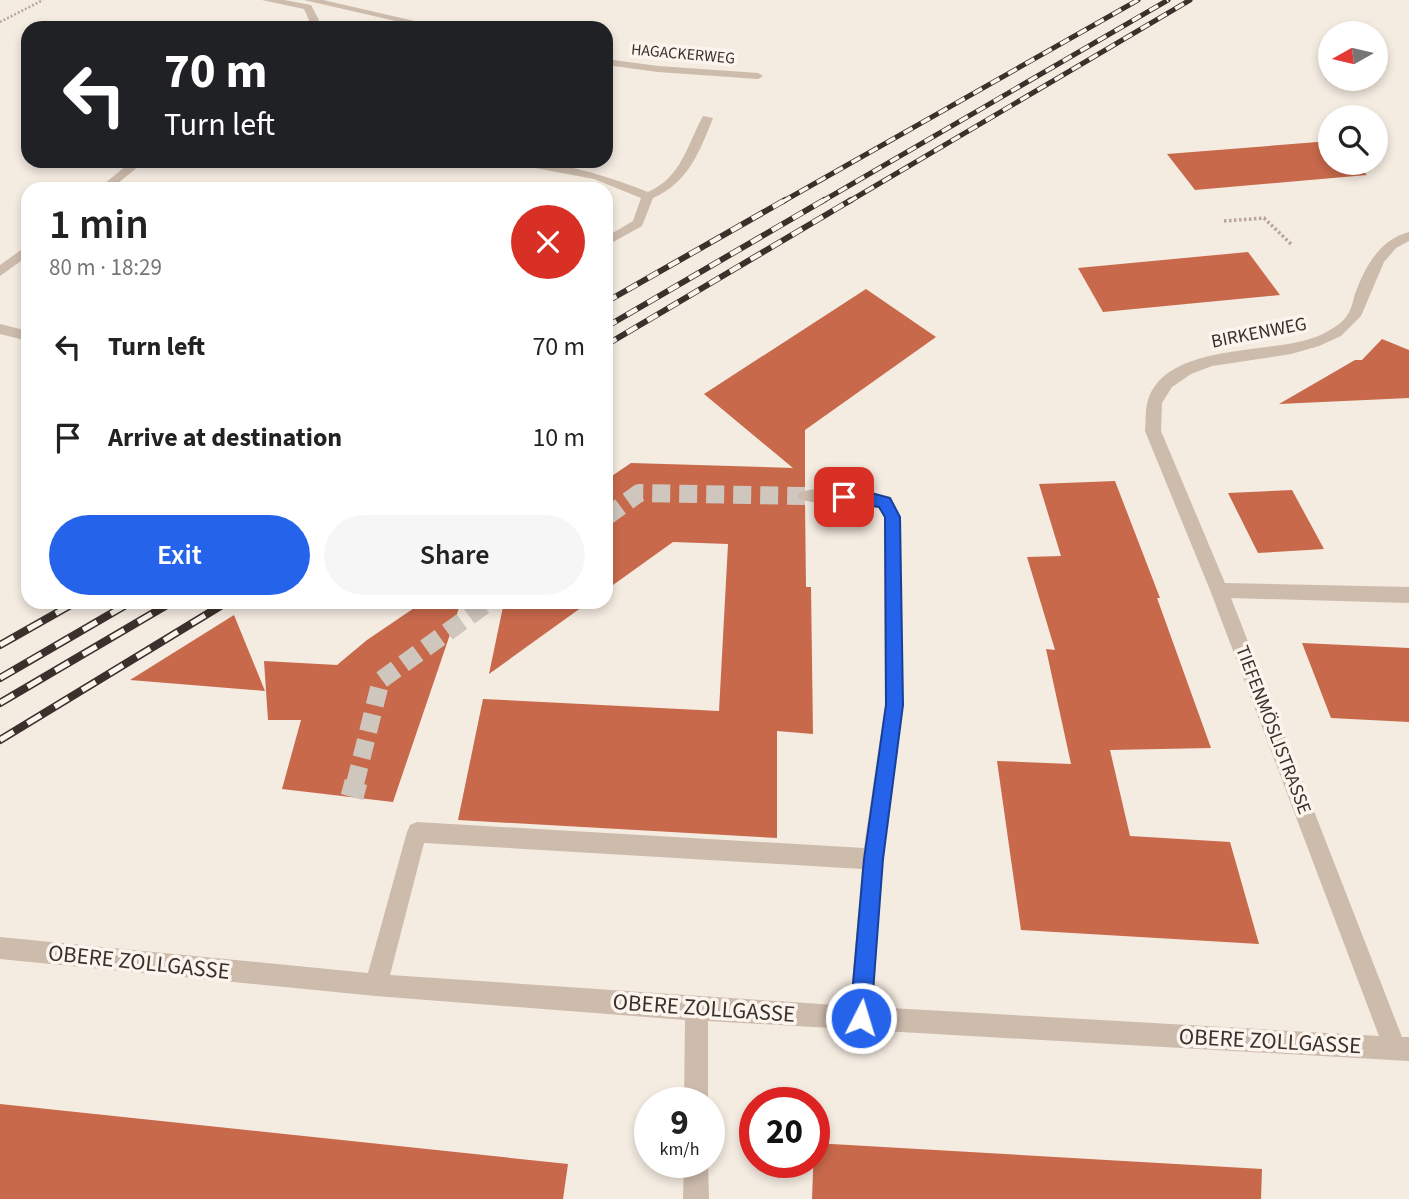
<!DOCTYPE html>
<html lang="en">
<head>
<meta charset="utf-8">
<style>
	:root { --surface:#fff; --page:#f6f6f6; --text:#222; --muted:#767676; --accent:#2563eb }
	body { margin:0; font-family:"Source Sans 3",sans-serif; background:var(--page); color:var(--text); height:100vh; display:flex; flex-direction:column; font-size:26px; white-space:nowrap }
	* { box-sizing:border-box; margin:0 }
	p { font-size:23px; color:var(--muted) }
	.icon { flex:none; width:38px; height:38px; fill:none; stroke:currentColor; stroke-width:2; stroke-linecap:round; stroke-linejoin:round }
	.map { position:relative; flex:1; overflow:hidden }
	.sheet { position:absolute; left:21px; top:182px; width:592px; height:427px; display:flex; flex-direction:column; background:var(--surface); border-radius:21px; box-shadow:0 4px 10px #0003 }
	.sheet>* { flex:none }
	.top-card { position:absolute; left:21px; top:21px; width:592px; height:147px; border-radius:21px; box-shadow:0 4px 10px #0003; background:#202124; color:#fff; overflow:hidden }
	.needle { width:46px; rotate:262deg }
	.tools { position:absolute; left:1318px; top:21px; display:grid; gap:14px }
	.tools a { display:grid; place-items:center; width:70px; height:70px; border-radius:50%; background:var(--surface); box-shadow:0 4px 10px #0003; font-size:35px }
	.speed { position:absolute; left:634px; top:1087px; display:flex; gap:14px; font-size:35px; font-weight:700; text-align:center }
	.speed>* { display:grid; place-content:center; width:91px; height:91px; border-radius:50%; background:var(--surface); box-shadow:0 4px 10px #0003; line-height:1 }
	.speed small { font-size:18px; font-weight:400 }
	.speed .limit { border:10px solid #d22; background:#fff; color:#111 }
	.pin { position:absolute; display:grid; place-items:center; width:60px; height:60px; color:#fff; margin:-30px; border-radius:14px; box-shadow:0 4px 10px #0006 }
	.me { position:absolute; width:77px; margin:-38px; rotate:5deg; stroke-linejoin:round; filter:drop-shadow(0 0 5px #0008) }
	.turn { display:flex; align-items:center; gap:24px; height:147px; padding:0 28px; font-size:32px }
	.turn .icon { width:91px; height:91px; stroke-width:2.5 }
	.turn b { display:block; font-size:49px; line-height:60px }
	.round { display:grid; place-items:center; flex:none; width:74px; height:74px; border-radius:37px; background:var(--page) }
	.head { display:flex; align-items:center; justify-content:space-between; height:119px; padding:0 28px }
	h1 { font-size:42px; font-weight:600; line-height:52px }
	.button { display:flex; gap:14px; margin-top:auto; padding:14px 28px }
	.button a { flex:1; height:80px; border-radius:42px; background:var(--accent); color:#fff; font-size:28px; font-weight:600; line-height:80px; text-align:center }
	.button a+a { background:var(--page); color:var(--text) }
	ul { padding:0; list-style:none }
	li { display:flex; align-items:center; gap:21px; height:91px; padding:0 28px }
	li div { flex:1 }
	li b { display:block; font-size:26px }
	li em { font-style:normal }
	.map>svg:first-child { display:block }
	.building { fill:#c8694b }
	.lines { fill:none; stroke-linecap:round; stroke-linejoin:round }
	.minor-tunnel-far1 { stroke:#cfc6bd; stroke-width:18; stroke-dasharray:18 9; stroke-linecap:butt }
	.minor-tunnel { stroke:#cfc6bd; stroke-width:23; stroke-dasharray:23 11; stroke-linecap:butt }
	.path-far1 { stroke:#b9a596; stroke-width:2.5; stroke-dasharray:2 2; stroke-linecap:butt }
	.path { stroke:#b9a596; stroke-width:3.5; stroke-dasharray:2.5 2.5; stroke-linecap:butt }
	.minor { fill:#cdbbac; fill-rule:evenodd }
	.rail-far2-casing { stroke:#3b302b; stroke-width:5 }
	.rail-far1-casing { stroke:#3b302b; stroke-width:6 }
	.rail-casing { stroke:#3b302b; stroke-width:8 }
	.rail-far2 { stroke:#fbf5ee; stroke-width:3.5; stroke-dasharray:10; stroke-linecap:butt }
	.rail-far1 { stroke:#fbf5ee; stroke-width:4.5; stroke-dasharray:12; stroke-linecap:butt }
	.rail { stroke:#fbf5ee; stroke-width:5; stroke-dasharray:16; stroke-linecap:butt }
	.route { fill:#2563eb; stroke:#184099; stroke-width:2 }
	.labels { text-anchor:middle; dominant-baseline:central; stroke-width:7; stroke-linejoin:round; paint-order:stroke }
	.far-street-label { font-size:16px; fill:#3b302b; stroke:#fbf5ee }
	.street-label { font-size:19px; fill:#3b302b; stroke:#fbf5ee }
	.near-street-label { font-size:23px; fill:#3b302b; stroke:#fbf5ee }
</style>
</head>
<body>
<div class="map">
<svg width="1409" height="1199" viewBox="0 0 1409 1199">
	<rect width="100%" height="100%" fill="#f4ebe1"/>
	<g class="building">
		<polygon points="1330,141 1330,163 1355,163 1367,175 1195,190 1167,154"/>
		<polygon points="1248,252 1280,295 1103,312 1078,268"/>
		<polygon points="866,289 936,337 805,430 805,489 794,496 805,503 806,587 811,587 813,734 777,731 777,838 458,820 483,699 719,711 728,544 673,542 606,590 606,480 631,463 793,468 704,394"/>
		<polygon points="1382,339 1409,350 1409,398 1279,404 1355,360 1362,360"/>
		<polygon points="1115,481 1160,598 1157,598 1211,748 1110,750 1130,836 1230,842 1259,944 1021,930 997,761 1071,764 1046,649 1055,650 1027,557 1061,556 1039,484"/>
		<polygon points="1292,490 1324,549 1258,553 1228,493"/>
		<polygon points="423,602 461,602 393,802 282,789 301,720 268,720 264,661 337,665 367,640"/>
		<polygon points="504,602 589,602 489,674"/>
		<polygon points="234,615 265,691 130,680"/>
		<polygon points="1302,643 1409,648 1409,722 1331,718"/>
		<polygon points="0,1104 568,1164 563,1199 0,1199"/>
		<polygon points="814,1143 1262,1169 1261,1199 812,1199"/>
	</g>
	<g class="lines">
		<g class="minor-tunnel-far1">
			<polyline points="606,517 639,493 805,496"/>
			<polyline points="355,784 381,680 489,602"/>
		</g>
		<polyline class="minor-tunnel" points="352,797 356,782"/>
		<polyline class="path-far1" points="0,22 43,0"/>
		<polyline class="path" points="1224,221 1264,218 1292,245"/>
		<g class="minor">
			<polygon points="262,0 284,0 311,5 319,20 312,28 301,28 309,20 304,9"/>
			<polygon points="304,0 323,0 445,28 426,28"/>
			<polygon points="606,59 658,66 758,73 763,76 758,79 658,72 606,65"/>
			<path d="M703,116L713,118C700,151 688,183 653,198L642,226L606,246V237L633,221L641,198L594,179L519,165L513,161C561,161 604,175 648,192C682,177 687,145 703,116Z"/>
			<polygon points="132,161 145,161 111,189 98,189"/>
			<path d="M1409,232V241L1396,248L1384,262L1361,316L1341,336L1319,346L1291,354L1212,366L1191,374L1172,387L1162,403L1161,431L1225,583L1409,587V603L1231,598L1402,1037H1409V1061L708,1021V1102H684L685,1020L376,996L0,959V937L368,973L407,832L410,825L417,822L864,848L885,705L884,517L879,507C863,503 804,507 797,496C806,482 875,492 891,497L900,517L903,705L883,859L873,1007L1379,1036L1210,590L1145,431C1146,423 1145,413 1147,404C1163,339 1276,357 1323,334C1332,329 1343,323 1348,314C1352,308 1353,300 1355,294C1365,267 1379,240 1409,232ZM424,843L862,869L850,1006L390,975Z"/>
			<polygon points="28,245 28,256 0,276 0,265"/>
			<polygon points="0,324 28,331 28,341 0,334"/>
			<polygon points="684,1162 708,1162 709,1199 683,1199"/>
		</g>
		<g class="rail-far2-casing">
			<g id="rail-far2">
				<polyline points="782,202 1138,0"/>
				<polyline points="821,202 1168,0"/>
				<polyline points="848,202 1190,0"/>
			</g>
		</g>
		<g class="rail-far1-casing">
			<g id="rail-far1">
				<polyline points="606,302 785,200"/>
				<polyline points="606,327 824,200"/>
				<polyline points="606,345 851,200"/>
			</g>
		</g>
		<g class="rail-casing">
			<g id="rail">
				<polyline points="0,645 76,602"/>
				<polyline points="0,678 131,602"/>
				<polyline points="0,703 172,602"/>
				<polyline points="0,740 227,602"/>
			</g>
		</g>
		<use href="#rail-far2" class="rail-far2"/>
		<use href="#rail-far1" class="rail-far1"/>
		<use href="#rail" class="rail"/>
	</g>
	<polygon class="route" points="844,491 864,491 890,498 900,517 903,705 883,859 871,1018 868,1025 861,1028 853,1025 850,1018 864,859 886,705 885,517 879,507 839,501 837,497"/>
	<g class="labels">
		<g class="far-street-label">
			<text transform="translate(683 54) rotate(5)">HAGACKERWEG</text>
		</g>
		<g class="street-label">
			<text transform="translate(1259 333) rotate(-11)">BIRKENWEG</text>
			<text transform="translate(1273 730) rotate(69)">TIEFENMÖSLISTRASSE</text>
		</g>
		<g class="near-street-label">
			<text transform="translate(139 962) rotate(6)">OBERE ZOLLGASSE</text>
			<text transform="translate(704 1008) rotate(4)">OBERE ZOLLGASSE</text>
			<text transform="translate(1270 1041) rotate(3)">OBERE ZOLLGASSE</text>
		</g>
	</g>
</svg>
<div class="tools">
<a><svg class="needle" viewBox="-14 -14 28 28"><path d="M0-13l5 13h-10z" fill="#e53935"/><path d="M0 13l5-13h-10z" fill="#767676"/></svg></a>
<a><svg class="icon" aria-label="search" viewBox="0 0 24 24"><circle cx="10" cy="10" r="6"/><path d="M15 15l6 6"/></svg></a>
</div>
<div class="speed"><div>9<small>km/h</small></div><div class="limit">20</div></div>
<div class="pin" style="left:844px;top:497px;background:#d93025"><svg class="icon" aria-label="arrive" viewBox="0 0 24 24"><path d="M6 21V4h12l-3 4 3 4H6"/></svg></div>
<svg class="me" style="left:861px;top:1018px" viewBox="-20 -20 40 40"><circle r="17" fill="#2563eb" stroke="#fff" stroke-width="3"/><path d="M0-11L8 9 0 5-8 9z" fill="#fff"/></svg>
<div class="top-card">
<div class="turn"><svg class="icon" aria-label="left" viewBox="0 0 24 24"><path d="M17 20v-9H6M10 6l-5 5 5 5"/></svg><div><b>70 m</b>Turn left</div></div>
</div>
<section class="sheet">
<div class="head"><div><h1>1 min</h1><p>80 m · 18:29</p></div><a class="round" style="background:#d93025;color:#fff"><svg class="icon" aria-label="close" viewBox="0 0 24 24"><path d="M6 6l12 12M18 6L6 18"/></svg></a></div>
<ul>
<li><svg class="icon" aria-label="left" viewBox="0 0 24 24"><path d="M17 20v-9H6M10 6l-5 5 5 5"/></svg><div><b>Turn left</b></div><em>70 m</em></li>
<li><svg class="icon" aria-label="arrive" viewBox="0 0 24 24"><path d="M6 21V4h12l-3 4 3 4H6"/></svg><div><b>Arrive at destination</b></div><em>10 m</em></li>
</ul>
<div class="button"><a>Exit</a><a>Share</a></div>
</section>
</div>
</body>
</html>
